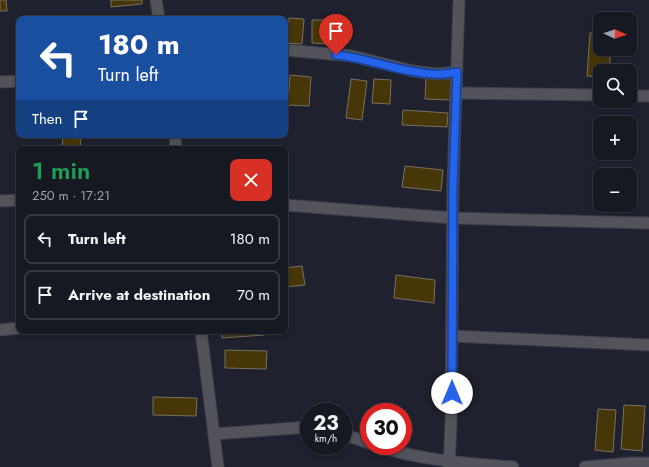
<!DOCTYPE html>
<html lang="en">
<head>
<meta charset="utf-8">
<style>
	:root { --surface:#171922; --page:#20222a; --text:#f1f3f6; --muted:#9ea0a5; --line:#363840 }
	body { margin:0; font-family:Jost,sans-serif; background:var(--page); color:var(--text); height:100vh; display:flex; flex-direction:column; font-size:15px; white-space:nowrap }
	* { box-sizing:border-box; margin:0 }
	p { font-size:13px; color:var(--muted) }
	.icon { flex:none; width:22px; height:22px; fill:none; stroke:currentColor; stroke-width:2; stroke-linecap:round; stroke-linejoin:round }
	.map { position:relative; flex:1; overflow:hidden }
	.panel { position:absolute; left:16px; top:146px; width:272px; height:188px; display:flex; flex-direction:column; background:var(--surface); border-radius:8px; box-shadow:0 2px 6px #0003,0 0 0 1px var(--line) }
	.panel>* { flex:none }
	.guide { position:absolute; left:16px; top:16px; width:272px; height:122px; border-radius:8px; box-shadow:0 2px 6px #0003,0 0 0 1px var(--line); background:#1a4fa0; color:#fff; overflow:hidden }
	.needle { width:26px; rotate:94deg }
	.fabs { position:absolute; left:593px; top:12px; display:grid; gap:8px }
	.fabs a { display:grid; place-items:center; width:44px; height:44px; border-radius:8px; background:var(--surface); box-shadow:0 2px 6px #0003,0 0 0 1px var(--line); font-size:20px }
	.speed { position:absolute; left:300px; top:403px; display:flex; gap:8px; font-size:20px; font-weight:700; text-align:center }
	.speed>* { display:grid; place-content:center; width:52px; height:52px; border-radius:50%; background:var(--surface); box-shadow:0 2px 6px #0003,0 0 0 1px var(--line); line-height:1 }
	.speed small { font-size:10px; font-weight:400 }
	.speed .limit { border:6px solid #d22; background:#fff; color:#111 }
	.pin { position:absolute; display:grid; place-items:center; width:34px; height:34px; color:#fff; margin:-41px -17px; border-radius:50% 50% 50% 0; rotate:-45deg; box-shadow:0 0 4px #0007 }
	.pin .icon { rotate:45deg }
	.me { position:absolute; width:44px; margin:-22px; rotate:0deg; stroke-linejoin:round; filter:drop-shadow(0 0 3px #0008) }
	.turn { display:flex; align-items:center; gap:14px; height:84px; padding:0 16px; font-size:18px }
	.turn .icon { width:52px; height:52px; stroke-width:2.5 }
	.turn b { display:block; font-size:28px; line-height:34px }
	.then { display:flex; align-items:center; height:38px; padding:0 16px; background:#0003; gap:8px; font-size:15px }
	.round { display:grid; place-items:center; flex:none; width:42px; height:42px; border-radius:8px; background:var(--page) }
	.summary { display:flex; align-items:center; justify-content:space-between; height:68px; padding:0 16px }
	h1 { font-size:24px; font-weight:600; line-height:30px; color:#1e9e55 }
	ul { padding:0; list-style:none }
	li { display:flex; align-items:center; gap:12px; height:50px; margin:0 8px 6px; padding:0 8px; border:2px solid var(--line); border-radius:8px }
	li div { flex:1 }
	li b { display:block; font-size:15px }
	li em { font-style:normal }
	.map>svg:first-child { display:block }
	.building { fill:#473708; stroke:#777161 }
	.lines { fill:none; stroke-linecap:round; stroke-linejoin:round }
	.street-casing { stroke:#3c3e4b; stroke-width:13 }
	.street { stroke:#53545b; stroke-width:11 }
	.route-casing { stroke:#184099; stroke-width:10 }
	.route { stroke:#2563eb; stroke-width:7 }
</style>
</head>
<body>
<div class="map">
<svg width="649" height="467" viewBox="0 0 649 467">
	<rect width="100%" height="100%" fill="#1f212e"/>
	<g class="building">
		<polygon points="0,0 6,0 7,11 0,11"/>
		<polygon points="111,0 142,0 142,4 111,7"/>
		<polygon points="289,18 304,19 302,44 287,43"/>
		<polygon points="312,20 330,20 329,44 312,43"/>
		<polygon points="590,33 600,33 600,49 611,49 609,71 600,71 600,77 587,76"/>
		<polygon points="290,75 311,77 309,106 288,105"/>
		<polygon points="426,78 451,79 450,100 425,99"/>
		<polygon points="351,79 367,81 362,120 346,118"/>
		<polygon points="374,79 391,80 390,104 372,103"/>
		<polygon points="403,110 448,113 447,127 402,125"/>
		<polygon points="63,138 81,139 80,149 62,149"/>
		<polygon points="405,166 443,170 441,191 402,187"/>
		<polygon points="302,266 305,285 285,287 285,268"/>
		<polygon points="396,275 435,280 434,303 394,298"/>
		<polygon points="221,331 265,331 265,335 222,338"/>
		<polygon points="225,350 267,351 266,369 225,368"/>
		<polygon points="153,397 197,398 196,416 153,415"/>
		<polygon points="624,405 645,406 642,451 621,449"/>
		<polygon points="598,409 616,410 613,452 595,450"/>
	</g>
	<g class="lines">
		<g class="street-casing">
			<g id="street">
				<polyline points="156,0 159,19"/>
				<polyline points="285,50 352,56 413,71 436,74 457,72"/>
				<polyline points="0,82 19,81"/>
				<polyline points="456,93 600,95"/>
				<polyline points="630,96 649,96"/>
				<polyline points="175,135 176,149"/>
				<polyline points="0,201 19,200"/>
				<polyline points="285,205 453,218 649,223"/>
				<polyline points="0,330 19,328"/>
				<polyline points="201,331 218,467"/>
				<polyline points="452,336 649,345"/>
				<polyline points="214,434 309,427"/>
				<polyline points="343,434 369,443"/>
				<path d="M378,446C422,461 468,463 513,467"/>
				<polyline points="449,467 451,422 453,185 459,0"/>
				<polyline points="585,467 633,463 649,463"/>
			</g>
		</g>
		<use href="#street" class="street"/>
	</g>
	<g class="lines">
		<g class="route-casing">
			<path id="route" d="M336,55C369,58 401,73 435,74C442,75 450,73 457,72L453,185L452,393"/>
		</g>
		<use href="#route" class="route"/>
	</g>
</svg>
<div class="fabs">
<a><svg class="needle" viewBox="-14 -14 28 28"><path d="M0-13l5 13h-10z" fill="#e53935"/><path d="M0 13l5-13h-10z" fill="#9ea0a5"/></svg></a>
<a><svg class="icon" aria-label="search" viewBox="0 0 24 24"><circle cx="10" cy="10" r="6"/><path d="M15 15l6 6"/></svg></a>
<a>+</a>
<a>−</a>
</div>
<div class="speed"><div>23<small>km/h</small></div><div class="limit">30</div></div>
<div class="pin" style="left:336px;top:55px;background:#d93025"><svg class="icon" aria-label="arrive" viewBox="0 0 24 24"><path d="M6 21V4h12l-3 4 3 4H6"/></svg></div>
<svg class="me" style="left:452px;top:393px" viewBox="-20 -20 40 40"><circle r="19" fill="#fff"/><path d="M0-13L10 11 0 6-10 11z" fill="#2563eb"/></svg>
<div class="guide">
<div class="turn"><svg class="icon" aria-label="left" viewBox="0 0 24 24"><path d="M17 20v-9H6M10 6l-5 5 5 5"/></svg><div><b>180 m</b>Turn left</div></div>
<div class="then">Then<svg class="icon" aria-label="arrive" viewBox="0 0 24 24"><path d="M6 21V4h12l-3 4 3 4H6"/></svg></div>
</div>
<section class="panel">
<div class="summary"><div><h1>1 min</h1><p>250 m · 17:21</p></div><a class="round" style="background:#d93025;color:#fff"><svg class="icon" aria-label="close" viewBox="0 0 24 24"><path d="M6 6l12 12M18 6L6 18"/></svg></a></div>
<ul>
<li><svg class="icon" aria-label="left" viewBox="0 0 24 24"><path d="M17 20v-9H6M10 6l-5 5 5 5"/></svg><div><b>Turn left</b></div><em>180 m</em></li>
<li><svg class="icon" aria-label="arrive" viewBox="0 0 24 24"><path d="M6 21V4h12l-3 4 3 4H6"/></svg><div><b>Arrive at destination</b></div><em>70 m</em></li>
</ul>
</section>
</div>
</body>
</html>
